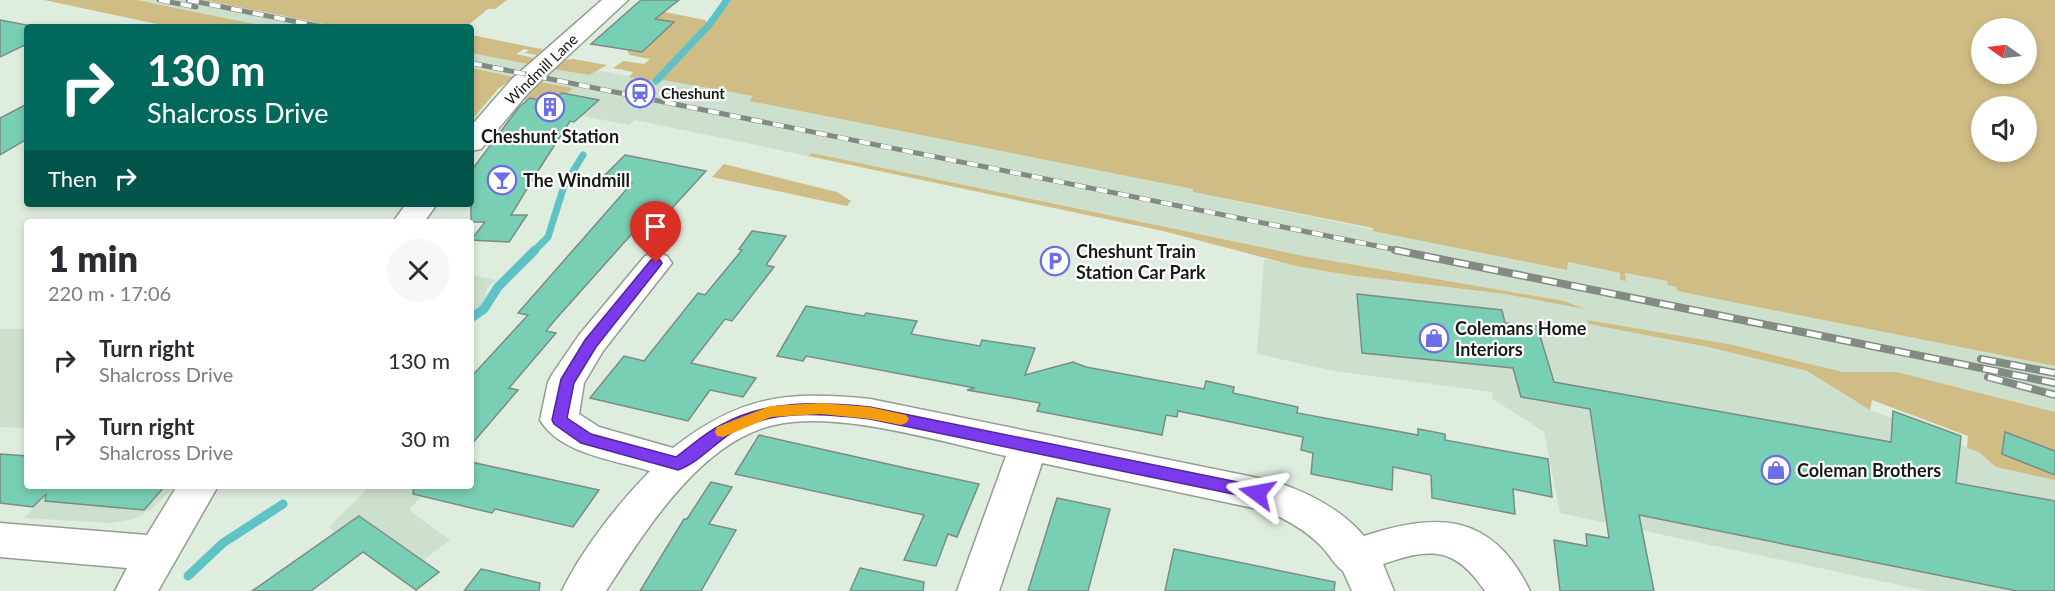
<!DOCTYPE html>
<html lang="en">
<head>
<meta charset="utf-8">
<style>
	:root { --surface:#fff; --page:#f7f7f7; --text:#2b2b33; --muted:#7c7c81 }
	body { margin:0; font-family:Lato,sans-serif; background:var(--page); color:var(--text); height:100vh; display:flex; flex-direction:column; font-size:22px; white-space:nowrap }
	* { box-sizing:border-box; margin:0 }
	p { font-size:20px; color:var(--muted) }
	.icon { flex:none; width:33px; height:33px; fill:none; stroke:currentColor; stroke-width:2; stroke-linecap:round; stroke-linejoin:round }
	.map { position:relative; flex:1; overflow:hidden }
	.drawer { position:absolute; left:24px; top:219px; width:450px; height:270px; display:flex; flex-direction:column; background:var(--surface); border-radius:6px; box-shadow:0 3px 9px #0003 }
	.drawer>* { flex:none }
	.hud { position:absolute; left:24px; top:24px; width:450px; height:183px; border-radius:6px; box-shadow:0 3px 9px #0003; background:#00695c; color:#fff; overflow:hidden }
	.needle { width:39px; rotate:284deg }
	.tools { position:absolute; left:1971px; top:18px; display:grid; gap:12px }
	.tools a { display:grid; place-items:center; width:66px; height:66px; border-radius:50%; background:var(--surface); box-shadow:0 3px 9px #0003; font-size:30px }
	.pin { position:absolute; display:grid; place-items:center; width:51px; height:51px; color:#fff; margin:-62px -26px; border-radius:50% 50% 50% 0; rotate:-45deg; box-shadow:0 0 6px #0007 }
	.pin .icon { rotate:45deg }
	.me { position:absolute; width:66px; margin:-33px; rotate:283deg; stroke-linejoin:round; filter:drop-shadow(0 0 4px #0008) }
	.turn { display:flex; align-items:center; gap:21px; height:126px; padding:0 24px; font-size:27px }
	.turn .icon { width:78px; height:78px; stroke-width:2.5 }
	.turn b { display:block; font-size:42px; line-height:51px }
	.then { display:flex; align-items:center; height:57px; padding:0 24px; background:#0003; gap:12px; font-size:22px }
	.round { display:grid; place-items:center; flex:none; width:63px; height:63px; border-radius:32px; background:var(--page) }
	.head { display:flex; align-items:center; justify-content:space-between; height:102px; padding:0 24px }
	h1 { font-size:36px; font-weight:800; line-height:45px }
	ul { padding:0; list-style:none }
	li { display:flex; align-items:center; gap:18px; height:78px; padding:0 24px }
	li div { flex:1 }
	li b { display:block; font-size:22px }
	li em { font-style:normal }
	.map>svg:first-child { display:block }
	.built { fill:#cde0cd }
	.green { fill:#d0bd86; fill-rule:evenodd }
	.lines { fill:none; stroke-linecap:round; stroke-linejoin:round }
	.stream-far1 { stroke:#5fc3c6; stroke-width:7 }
	.stream { stroke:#5fc3c6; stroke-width:9 }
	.building { fill:#78cfb4; stroke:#7a8c86; stroke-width:1.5 }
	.minor-casing { stroke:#919e91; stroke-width:3 }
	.minor { fill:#fff; fill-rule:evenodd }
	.rail-far1-casing { stroke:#828b81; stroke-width:5 }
	.rail-casing { stroke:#828b81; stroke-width:8 }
	.rail-far1 { stroke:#fff; stroke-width:4; stroke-dasharray:11; stroke-linecap:butt }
	.rail { stroke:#fff; stroke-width:5; stroke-dasharray:15; stroke-linecap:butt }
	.route { fill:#7c3aed; stroke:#51269a; stroke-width:1.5 }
	.slow { fill:#f59e0b }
	.labels { text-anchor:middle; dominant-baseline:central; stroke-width:4.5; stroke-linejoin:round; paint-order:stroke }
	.far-street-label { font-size:15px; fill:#161b16; stroke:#fff }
	.far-poi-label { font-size:15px; font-weight:bold; fill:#161b16; stroke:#fff; text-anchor:start }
	.poi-label { font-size:18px; font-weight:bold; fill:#161b16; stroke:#fff; text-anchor:start }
</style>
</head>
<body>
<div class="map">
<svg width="2055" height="591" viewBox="0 0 2055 591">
	<rect width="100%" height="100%" fill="#dfedde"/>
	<g class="built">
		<polygon points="137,0 204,0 339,27 270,27"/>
		<polygon points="471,53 528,64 514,77 471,68"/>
		<polygon points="553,69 589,75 596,70 659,82 663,80 754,96 749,101 1194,189 1193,192 1567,270 1567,262 1620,273 1625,281 1624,273 1667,281 1676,287 1677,291 2055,366 2055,412 1897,372 1843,372 1734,345 1587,321 1588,324 1708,347 1807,371 1870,410 1979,452 1997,467 2055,480 2055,591 1927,591 1560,513 1544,432 1493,399 1492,392 1334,371 1257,354 1264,259 1348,275 1505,294 1580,307 1564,301 1304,256 812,153 808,156 635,120 629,125 581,116 574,122 516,110 530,98 539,82"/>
		<polygon points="471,275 497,280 487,288 484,303 471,316"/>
		<polygon points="0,329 27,329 27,428 0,427"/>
		<polygon points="55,486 175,486 151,510 133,519 111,523 24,518"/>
		<polygon points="370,486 430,486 409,510 450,540 399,579 329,527"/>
	</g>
	<g class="green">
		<polygon points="44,0 137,0 270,27 171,27"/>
		<polygon points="204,0 507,0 495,9 488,9 466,27 339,27"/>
		<path d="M723,0H2055V366L1677,291L1676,287L1668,285L1667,281L1625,273L1626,281L1620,280V273L1568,262L1567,270L1373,231V228L1193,192V189L749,101L753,96L663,80L660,82L629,77L633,72L613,68L623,61L644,64L650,59L629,55L627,49L673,22L651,19L660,11L705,20L707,23ZM1982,28H2026V74H1982ZM1982,106H2026V152H1982Z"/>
		<polygon points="471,35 536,48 543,49 537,55 525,53 529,50 524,49 516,54 534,58 528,64 471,53"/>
		<polygon points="573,59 607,65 589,75 553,69 563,60"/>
		<polygon points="471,68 514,77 498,89 471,121 471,97 475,94 471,89"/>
		<polygon points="539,82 573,88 566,94 561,93 550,102 522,100"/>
		<polygon points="812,153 1304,256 1564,301 1585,309 1505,294 1348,275 1296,266 1163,231 808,156"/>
		<polygon points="724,164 837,192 851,201 847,206 712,177"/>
		<polygon points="1587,320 1734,345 1843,372 1897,372 2055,412 2055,480 1996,467 1979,452 1967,448 1968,436 1872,400 1870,410 1807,371 1708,347 1588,324"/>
	</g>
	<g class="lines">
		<g class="stream-far1">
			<polyline points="656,81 709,25 727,0"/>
			<polyline points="534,251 548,237 564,186 583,155"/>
		</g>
		<g class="stream">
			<polyline points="471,318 484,309 498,287 535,250"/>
			<polyline points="188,576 223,543 283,504"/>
		</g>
	</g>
	<g class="building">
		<polygon points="641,0 679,0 655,19 674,22 642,52 591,44"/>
		<polygon points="0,20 27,25 27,44 0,57"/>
		<polygon points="562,93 599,100 574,122 570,121 538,171 511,215 527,215 509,242 471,240 485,222 471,222 471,171 519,107 530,98 550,102"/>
		<polygon points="27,104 27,139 0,155 0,118"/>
		<polygon points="625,155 706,171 653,229 638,227 555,320 546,331 556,333 509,388 518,390 471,445 471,377 528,315 518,313 632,183 602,178"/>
		<polygon points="752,231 786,236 766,265 774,267 732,321 725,319 691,363 756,378 743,397 710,390 688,421 590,398 624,356 644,361 698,293 705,295 742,250 739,249"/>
		<polygon points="1357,294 1502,310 1505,323 1537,326 1554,382 1891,442 1893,411 1961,436 1956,483 2055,501 2055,591 2017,591 1639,515 1654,591 1560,591 1554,540 1587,546 1586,534 1609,538 1590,409 1521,397 1513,368 1362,353"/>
		<polygon points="806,306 864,316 866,313 917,321 911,334 980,346 982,340 1035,348 1025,375 1073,362 1086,367 1204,389 1206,381 1234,387 1233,393 1298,407 1297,413 1418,435 1418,429 1445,434 1445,440 1548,459 1552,497 1513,489 1515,514 1432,498 1431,475 1393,467 1392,490 1311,474 1313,453 1301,450 1303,437 1178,411 1177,417 1166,415 1162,435 1037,411 1040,403 967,390 975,388 806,356 803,361 777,356"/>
		<polygon points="2005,432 2055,451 2055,475 2002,454"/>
		<polygon points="759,435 910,469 979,484 957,537 948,534 936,566 904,560 924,515 735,474"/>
		<polygon points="0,454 27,456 27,486 165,486 144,510 45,501 46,494 33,507 0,503"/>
		<polygon points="471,462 544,478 599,490 573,527 495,509 492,513 413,494 414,486 471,486"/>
		<polygon points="711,482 732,487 709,524 736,530 701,591 640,591 684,519 687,519"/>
		<polygon points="1057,498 1110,509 1088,591 1028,591"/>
		<polygon points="359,516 439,572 416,590 363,552 311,591 252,591"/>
		<polygon points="1174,549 1335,582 1334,591 1165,591"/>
		<polygon points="860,568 924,582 923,591 850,591"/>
		<polygon points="481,569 540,583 539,591 464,591"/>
	</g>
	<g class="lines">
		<g class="minor-casing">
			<g id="minor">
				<polygon points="602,0 628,0 530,91 481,149 471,151 471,126 512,79"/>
				<polygon points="406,204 437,204 424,222 393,222"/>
				<path d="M656,253L667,256L672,263L603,351L584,383L579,414L599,427L673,448C741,395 787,391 870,399L1273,481C1307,492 1340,508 1364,536C1439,511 1493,514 1530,591H1485C1455,547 1432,547 1383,564L1394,591H1352L1343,571C1336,567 1329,554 1322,547C1307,531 1287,520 1267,511L1042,463L999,591H957L1006,456C942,442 837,410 774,425C700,442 645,531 606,591H562C582,549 618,504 650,471C615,460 560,454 540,420L548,382L553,373L579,335L645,256Z"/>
				<polygon points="177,486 218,486 158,591 115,591 127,568 0,557 0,523 147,535"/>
			</g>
		</g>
		<use href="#minor" class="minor"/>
		<g class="rail-far1-casing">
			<g id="rail-far1">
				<polyline points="159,0 196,7"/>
				<polyline points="188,0 323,27"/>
				<polyline points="471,63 1402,251"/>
			</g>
		</g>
		<g class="rail-casing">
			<g id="rail">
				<polyline points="1395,250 2055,383"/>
				<polyline points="1981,359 2055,373"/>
				<polyline points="1988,377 2055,395"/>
			</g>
		</g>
		<use href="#rail-far1" class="rail-far1"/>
		<use href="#rail" class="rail"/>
	</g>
	<path class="route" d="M656,259L660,260L662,263L660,266L596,347L574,383L567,418L591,434L676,457C691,446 705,433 721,425C768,399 819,402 870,407L1257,486L1262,488L1265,493L1262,497L1257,499L870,419C824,414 773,408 731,433C714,444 698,463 678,470L581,443L554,424L552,420L561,379L585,340L651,260Z"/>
	<polygon class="slow" points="821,403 870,407 906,415 909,419 906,423 901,425 870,419 821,414 771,417 723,437 717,436 715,432 717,427 770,406"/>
	<defs>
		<g id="station-ring" transform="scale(1.5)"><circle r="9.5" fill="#fff" stroke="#6b6ee7" stroke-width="1.5"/><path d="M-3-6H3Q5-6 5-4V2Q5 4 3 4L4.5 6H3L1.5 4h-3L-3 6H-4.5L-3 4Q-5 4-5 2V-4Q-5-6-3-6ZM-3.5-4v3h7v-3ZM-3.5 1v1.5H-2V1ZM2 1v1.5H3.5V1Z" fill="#6b6ee7"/></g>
		<g id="building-ring" transform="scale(1.5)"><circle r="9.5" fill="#fff" stroke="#6b6ee7" stroke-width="1.5"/><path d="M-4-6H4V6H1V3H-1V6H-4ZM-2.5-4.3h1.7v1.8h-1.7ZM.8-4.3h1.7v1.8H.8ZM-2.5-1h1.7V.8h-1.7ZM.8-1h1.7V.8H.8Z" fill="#6b6ee7"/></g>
		<g id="bar-ring" transform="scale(1.5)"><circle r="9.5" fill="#fff" stroke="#6b6ee7" stroke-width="1.5"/><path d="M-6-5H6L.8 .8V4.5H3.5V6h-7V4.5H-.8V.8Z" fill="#6b6ee7"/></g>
		<g id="parking-ring" transform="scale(1.5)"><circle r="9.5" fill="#fff" stroke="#6b6ee7" stroke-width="1.5"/><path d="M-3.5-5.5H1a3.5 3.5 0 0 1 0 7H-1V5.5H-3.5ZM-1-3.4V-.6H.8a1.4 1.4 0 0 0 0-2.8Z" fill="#6b6ee7"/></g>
		<g id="shop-ring" transform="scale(1.5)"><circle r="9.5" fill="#fff" stroke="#6b6ee7" stroke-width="1.5"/><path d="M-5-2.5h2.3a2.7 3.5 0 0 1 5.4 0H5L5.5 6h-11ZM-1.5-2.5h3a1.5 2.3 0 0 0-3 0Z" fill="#6b6ee7"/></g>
	</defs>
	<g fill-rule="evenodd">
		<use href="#station-ring" x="640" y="93"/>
		<use href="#building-ring" x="550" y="107"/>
		<use href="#bar-ring" x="502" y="180"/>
		<use href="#parking-ring" x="1055" y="261"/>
		<use href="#shop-ring" x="1434" y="338"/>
		<use href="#shop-ring" x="1776" y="470"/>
	</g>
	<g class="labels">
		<g class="far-street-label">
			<text transform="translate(541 69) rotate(-44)">Windmill Lane</text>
		</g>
		<g class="far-poi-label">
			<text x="661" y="93">Cheshunt</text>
		</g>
		<g class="poi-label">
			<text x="550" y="136" text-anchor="middle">Cheshunt Station</text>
			<text x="523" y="180">The Windmill</text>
			<text x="1076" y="251">Cheshunt Train<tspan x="1076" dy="21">Station Car Park</tspan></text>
			<text x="1455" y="328">Colemans Home<tspan x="1455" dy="21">Interiors</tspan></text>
			<text x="1797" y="470">Coleman Brothers</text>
		</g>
	</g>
</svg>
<div class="tools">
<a><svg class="needle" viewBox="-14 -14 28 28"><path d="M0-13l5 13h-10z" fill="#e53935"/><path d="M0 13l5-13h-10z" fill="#7c7c81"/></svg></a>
<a><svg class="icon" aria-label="sound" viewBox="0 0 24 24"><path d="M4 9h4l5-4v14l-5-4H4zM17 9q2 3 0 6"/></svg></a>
</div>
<div class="pin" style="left:656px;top:263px;background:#d93025"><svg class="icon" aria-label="arrive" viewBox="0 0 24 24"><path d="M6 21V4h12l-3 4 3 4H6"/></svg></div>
<svg class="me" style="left:1257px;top:493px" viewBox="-20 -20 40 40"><path d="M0-17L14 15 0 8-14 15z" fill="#7c3aed" stroke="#fff" stroke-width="4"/></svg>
<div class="hud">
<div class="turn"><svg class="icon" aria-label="right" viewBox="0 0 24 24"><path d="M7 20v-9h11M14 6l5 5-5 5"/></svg><div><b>130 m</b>Shalcross Drive</div></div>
<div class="then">Then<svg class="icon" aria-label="right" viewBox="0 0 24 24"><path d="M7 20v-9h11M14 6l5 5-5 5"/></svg></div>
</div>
<section class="drawer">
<div class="head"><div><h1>1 min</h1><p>220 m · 17:06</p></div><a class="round"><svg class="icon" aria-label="close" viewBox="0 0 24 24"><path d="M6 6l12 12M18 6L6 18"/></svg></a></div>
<ul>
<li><svg class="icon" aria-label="right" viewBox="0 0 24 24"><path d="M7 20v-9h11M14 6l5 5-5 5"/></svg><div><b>Turn right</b><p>Shalcross Drive</p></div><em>130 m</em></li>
<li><svg class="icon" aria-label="right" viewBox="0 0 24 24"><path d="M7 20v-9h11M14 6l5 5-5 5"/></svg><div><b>Turn right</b><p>Shalcross Drive</p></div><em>30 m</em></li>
</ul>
</section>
</div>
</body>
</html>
